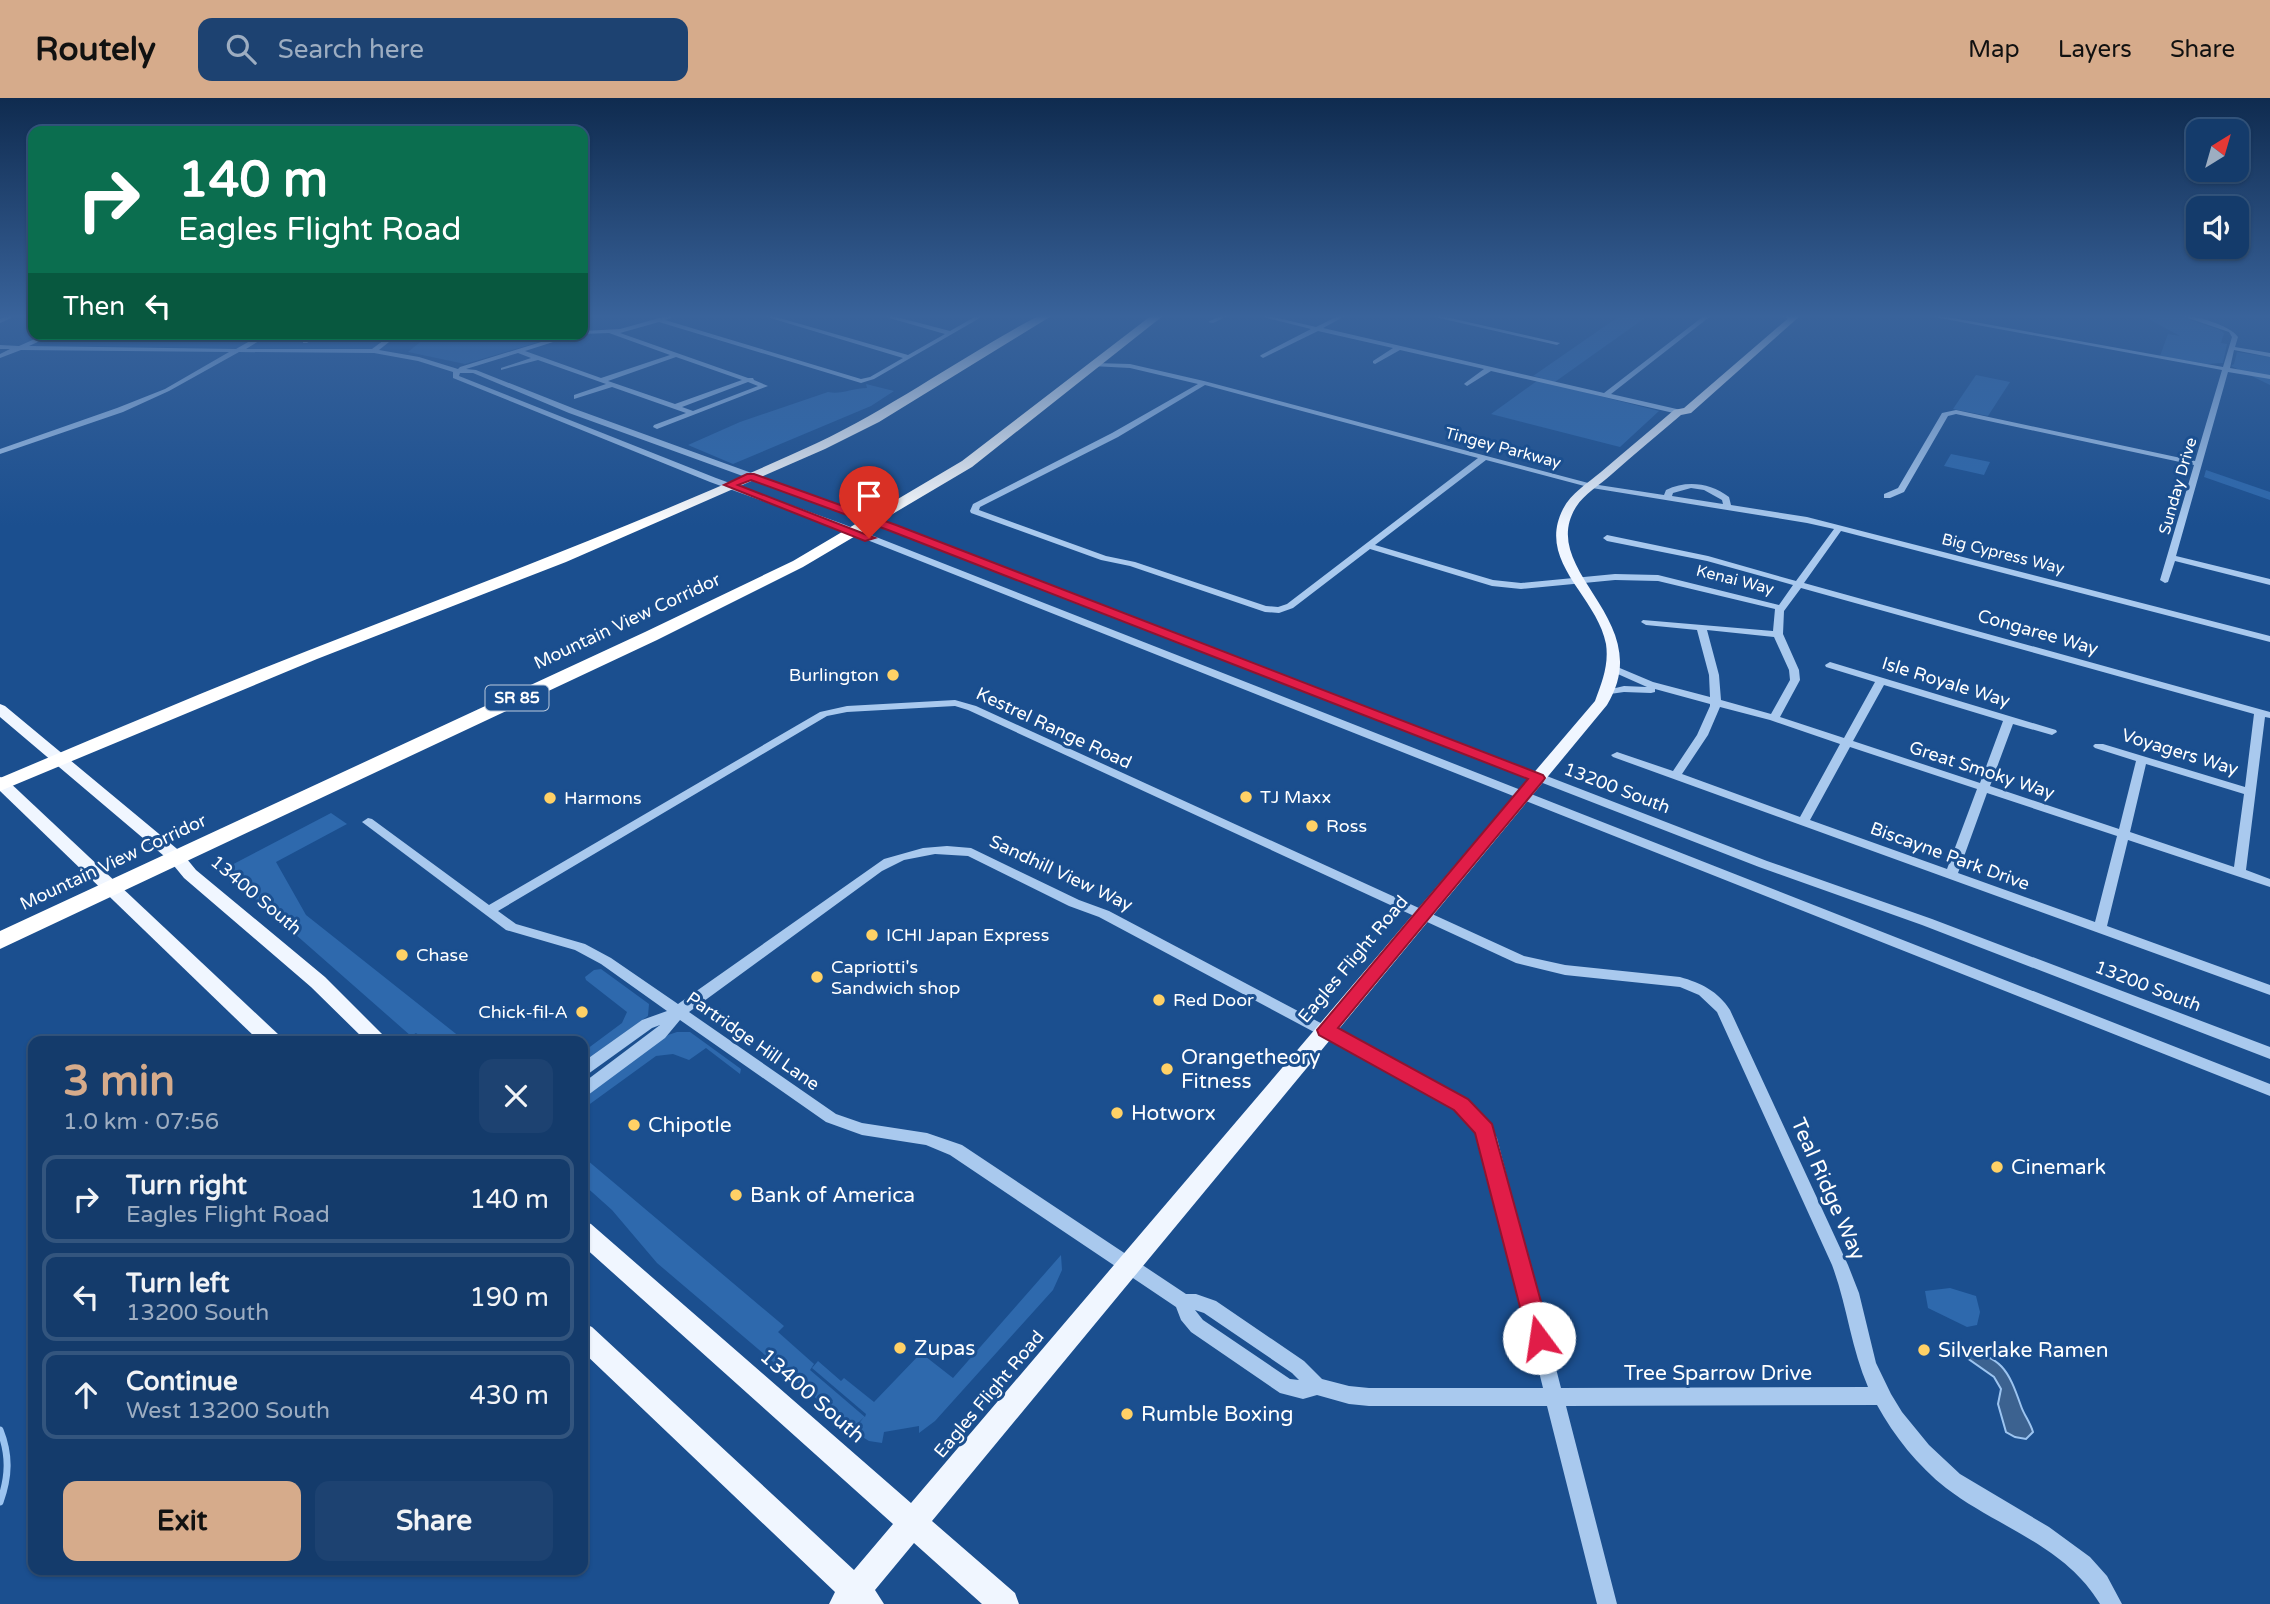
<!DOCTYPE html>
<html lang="en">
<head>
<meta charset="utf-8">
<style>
	:root { --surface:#143b6b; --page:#1d4271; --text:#f1f3f6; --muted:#9dadc1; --line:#33557e; --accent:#d6ab8b }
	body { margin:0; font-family:"Varela Round",sans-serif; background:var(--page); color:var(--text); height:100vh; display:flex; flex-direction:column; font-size:26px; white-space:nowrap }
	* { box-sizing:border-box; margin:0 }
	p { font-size:23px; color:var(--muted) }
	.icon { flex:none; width:38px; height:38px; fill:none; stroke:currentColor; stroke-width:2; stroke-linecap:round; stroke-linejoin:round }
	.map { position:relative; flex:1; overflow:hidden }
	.details { position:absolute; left:28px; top:938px; width:560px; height:539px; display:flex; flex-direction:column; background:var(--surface); border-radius:14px; box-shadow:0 2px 5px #0004,0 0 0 2px var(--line) }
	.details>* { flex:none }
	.banner { position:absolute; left:28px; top:28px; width:560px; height:214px; border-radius:14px; box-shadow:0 2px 5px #0004,0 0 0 2px var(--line); background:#0b6e4f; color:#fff; overflow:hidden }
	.needle { width:46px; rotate:37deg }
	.tools { position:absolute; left:2186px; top:21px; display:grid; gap:14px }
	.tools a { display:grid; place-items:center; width:63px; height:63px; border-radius:14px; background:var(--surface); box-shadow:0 2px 5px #0004,0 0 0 2px var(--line); font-size:35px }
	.pin { position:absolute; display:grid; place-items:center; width:60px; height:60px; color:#fff; margin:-72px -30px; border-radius:50% 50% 50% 0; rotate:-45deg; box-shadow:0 0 7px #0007 }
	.pin .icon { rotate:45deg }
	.me { position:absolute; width:77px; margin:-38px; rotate:346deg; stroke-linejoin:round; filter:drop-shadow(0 0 5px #0008) }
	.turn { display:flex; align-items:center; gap:24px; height:147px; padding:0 35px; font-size:32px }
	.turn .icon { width:91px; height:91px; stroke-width:2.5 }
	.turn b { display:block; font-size:49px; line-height:60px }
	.then { display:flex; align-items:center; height:66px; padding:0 35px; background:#0003; gap:14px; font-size:26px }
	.round { display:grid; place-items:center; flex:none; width:74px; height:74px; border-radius:14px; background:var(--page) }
	.summary { display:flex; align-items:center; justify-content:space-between; height:119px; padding:0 35px }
	h1 { font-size:42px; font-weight:800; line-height:52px; color:var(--accent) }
	.action { display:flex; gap:14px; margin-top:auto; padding:14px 35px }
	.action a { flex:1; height:80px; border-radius:14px; background:var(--accent); color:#111; font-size:28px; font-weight:800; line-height:80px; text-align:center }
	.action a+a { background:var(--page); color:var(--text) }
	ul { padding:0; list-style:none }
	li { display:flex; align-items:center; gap:21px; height:88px; margin:0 14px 10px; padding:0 21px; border:4px solid var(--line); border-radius:14px }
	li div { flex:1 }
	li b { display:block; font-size:26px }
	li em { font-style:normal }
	header { display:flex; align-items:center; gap:42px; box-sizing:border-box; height:98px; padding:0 35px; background:var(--accent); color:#111 }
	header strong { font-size:33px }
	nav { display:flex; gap:38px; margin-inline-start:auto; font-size:24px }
	.search { width:490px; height:63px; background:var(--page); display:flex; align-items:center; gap:18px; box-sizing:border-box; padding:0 24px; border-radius:14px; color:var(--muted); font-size:26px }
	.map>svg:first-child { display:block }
	.green { fill:#2e69ad }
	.water { fill:#3c6290; stroke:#9cc4f0; stroke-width:2 }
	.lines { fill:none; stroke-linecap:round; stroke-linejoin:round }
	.stream { stroke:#9cc4f0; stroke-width:7 }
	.minor { fill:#a9c9ee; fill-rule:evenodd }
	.major { fill:#f0f6ff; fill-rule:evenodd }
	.highway { fill:#fff; fill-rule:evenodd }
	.route { fill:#e11d48; stroke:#92132f; stroke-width:2 }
	.poi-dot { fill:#ffd166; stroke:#1b4f8f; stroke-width:2.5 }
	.labels { text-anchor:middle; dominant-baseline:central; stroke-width:6; stroke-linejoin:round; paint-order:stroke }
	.far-street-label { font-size:16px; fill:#fff; stroke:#1b4f8f }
	.shield { fill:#1b4f8f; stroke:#bbcadd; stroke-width:2 }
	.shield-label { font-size:16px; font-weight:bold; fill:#fff }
	.street-label { font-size:18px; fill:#fff; stroke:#1b4f8f }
	.poi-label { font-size:18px; fill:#fff; stroke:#1b4f8f; text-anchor:start }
	.near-poi-label { font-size:21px; fill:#fff; stroke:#1b4f8f; text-anchor:start }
	.near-street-label { font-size:21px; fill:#fff; stroke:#1b4f8f }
</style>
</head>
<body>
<header>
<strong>Routely</strong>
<div class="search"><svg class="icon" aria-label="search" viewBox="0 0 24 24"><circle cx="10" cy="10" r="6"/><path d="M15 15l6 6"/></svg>Search here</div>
<nav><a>Map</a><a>Layers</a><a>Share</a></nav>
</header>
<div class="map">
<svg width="2270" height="1506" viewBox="0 0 2270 1506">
	<rect width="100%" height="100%" fill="#1b4f8f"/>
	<g class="green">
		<polygon points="1621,217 1649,217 1552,286 1659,313 1620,349 1491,316 1541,280 1533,278"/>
		<polygon points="2141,217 2175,217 2220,232 2224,235 2221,245 2227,246 2223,265 2207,266 2160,258 2168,236 2180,238"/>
		<polygon points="430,236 523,236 540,242 566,236 465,266 408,254"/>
		<polygon points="2237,254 2270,259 2270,287 2231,268 2234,266"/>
		<polygon points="1976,277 2010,284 1988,318 1953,311"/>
		<path d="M866,286L894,293L871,308L733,366L688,347L740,324L828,294C841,297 853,290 867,290Z"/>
		<polygon points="1951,356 1990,364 1984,377 1944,368"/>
		<polygon points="2206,372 2270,394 2270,402 2204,379"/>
		<polygon points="331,715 347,726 276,764 306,817 465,943 426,943 416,935 411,938 222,772"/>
		<polygon points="601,871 649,906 648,918 583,964 583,954 622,925 627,914 586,882 585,879 594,872"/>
		<polygon points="677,934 690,934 741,971 740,976 706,950 689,962 673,956 656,958 583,1011 583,998 668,937"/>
		<polygon points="587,1062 784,1228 778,1234 814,1266 810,1272 865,1319 866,1316 812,1270 818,1263 841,1283 844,1280 874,1304 921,1255 953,1280 1061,1157 1062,1172 1053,1192 935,1323 919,1335 919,1328 884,1334 882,1345 869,1343 853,1333 864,1319 852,1331 657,1165 612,1112 583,1086 583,1065"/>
		<polygon points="1950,1190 1976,1198 1980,1214 1977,1227 1967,1229 1928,1210 1925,1193"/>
	</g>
	<path class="water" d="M1961,1250C2002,1259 2008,1271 2021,1308C2024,1317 2030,1324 2033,1334L2026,1341L2015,1339L2006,1334L1998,1306L2001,1291L1994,1279L1960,1255Z"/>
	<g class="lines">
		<path class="stream" d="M0,1332C10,1357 9,1379 0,1404"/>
		<g class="minor">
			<polygon points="10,217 18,217 0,225 0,221"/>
			<polygon points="609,217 616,217 613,219"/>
			<path d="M670,217H679L665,222L861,281L870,279L903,260L760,217H769L908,257L945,236L879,217H889L950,233L978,217H985L874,281L861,285L659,224L620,235L748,280H753L754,282L768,288L657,331L653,329L654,327L686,315L612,289L574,301V297L606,286L538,262L501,272V270L531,260L518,255L466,271L476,272L575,311L895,427L1767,763L1932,821L2270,949V961L1922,827L1759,769L889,431L569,315L473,275H460L459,278L716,380L843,426L2270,986V998L837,430L710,384L453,280V274L418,263L374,255L239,254L169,293L123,314L0,356V351L117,310L165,291L229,254L21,252L0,260V256L10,251H0V247L19,248L46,236H55L29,248L236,251L262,236H270L246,251H372L392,236H399L379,252L419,259L458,271L460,269L567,236H578L525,253L601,280L670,257L609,235L581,236H583V233L620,231ZM676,259L742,282L675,306L608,283ZM748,284L758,288L693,313L682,309Z"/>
			<polygon points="1222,217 1230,217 1213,225 1208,224"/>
			<polygon points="1255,217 1265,217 1316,229 1340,217 1347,217 1323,230 1604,295 1705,217 1712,217 1611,296 1681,312 1682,314 1678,316 1491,273 1467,288 1464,286 1465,285 1484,271 1400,252 1375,266 1373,265 1373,263 1393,250 1318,233 1263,260 1260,258 1261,257 1311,231"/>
			<polygon points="1426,217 1437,217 1560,245 1557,247"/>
			<polygon points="1775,217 1787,217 1796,220 1793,222"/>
			<path d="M1923,217H1936L2223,269L2232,239L2229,234L2179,217C2194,217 2230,227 2238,239L2235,249L2270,255V259L2234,252L2230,270L2270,277V281L2228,274L2176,458L2270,481V487L2175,463L2168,484L2165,485L2160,482L2194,367L1956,316L1948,318L1904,394L1890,400H1884V396L1898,390L1942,315L1956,312L2195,363L2222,272Z"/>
			<polygon points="312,236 320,236 307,245 303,245 303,243"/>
			<path d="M1094,265L1130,266L1204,283L1592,386L1664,397L1666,392C1687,382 1710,385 1729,399L1731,407L1807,419L2270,538V544L1841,433L1804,485L2270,614V620L2265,619L2246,772L2270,781V789L2128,742L2107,828L2270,887V897L1613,659L1611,657L1617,654L1673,673L1697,637L1710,608V606L1655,591V594L1651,595L1624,594L1603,597V593L1624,588L1647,589L1611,573L1610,571L1615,568L1653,584L1710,599L1709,577L1697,532L1646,527L1641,524L1643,522L1773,533L1775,511L1658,483L1615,482L1521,491L1492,488L1370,451L1293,510L1279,515L1265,514L1130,468L1101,462L971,415L970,413L973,406L1112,335L1198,286L1130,270L1092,268L1091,267ZM1205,287L1478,360L1287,506L1278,509L1266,508L1135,464L1106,458L979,412L980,409L1118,339ZM1486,362L1592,390L1807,425L1834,431L1796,483L1708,458L1607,437L1603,440L1607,443L1707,463L1793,487L1779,507L1658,477L1615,476L1521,485L1493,482L1375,447ZM1691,390L1704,392L1722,402L1723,406L1672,398L1673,395ZM1801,490L2254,616L2245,689L2103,646H2095L2093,648L2095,650L2136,663L2119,731L1990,688L2013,626L2052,637L2057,634L2056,632L1830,564L1825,567L1826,569L1875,584L1844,640L1780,619L1800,582L1799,572L1783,536L1784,513ZM1707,532L1774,539L1789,572L1790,582L1771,616L1721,602L1719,577ZM1884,587L2003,623L1980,685L1853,643ZM1720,609L1770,622L1840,646L1800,719L1682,676L1708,637ZM1850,649L1977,691L1947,771L1810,722ZM2146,666L2244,696L2234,769L2130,734ZM1987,695L2117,738L2095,824L1958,775Z"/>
			<path d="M955,602L976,608L1524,858L1565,867L1680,879C1701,885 1718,893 1730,912L1848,1167L1859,1195L1876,1265L1891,1296L1902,1314L1929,1347L1960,1376L2049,1429L2090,1459L2107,1478L2122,1506H2100C2065,1447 1998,1430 1946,1390C1918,1368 1894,1338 1877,1307L1566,1308L1617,1506H1597L1547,1308H1369L1349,1306L1317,1297L1303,1301L1280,1295L1191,1234L1181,1222L1176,1209L950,1057L926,1047L862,1037L826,1024L680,922L665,940L588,997L583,999V985L660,927L652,930L588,976L583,978V964L642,922L667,913L601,866L575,852L506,832L362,724L368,720L372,721L489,807L820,614L847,608ZM955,608L968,612L1516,865L1565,877L1680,889L1699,897L1717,914L1832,1167C1847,1207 1851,1250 1868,1289L1561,1290L1497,1040C1486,1020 1473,1006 1453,995L1109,813L1079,802L971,750L947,748L923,750L884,761L678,906L611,860L585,846L516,826L498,813L827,618L847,614ZM935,756L968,758L1069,808L1099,819L1443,1003C1459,1013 1472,1024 1481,1040L1543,1290H1369L1349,1288L1322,1281L1304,1263L1216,1203L1196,1196H1186L962,1047L927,1035L862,1025L836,1016L689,914L882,773L904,762ZM1195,1212L1204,1215L1292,1275L1299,1282L1290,1281L1203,1222Z"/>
		</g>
		<g class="major">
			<path d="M1792,217H1801L1691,315L1681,317C1658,337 1634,356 1612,376C1600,387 1584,396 1576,409C1536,474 1659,521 1607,607L932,1423L1015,1495L1019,1506H982L914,1445L875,1492L884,1506H829L835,1494L583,1254V1225L592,1229L854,1472L893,1426L583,1148V1123L591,1126L911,1405L1595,603C1602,584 1609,567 1606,546C1597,498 1536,464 1563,411C1571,395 1588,385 1601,374C1625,353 1650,333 1674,312L1684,310Z"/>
			<polygon points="0,606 5,608 182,755 196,772 325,879 389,943 366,943 311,889 184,780 170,763 0,619"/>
			<polygon points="0,679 6,681 279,937 282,943 259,943 0,693"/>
		</g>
		<g class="highway">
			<path d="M1040,217H1053L879,324L825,351L566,464L317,561L0,693V680C102,637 204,593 307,553C478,486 650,422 817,345C895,308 964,257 1040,217Z"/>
			<polygon points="1152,217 1164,217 972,369 803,469 657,542 0,851 0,833 645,534 793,463 962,363"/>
		</g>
	</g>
	<linearGradient id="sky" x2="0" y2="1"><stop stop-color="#0f2b4f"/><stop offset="0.51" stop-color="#39639b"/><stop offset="1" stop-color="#39639b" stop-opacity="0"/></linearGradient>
	<rect width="2270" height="428" fill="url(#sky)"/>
	<polygon class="route" points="747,376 754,376 896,427 1543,677 1545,680 1543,683 1338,930 1468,1001 1492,1026 1551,1240 1548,1248 1539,1251 1531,1248 1528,1240 1475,1035 1454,1012 1319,937 1317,932 1528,681 888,432 751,382 738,387 875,440 865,443 724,387"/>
	<g class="poi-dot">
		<circle cx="893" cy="577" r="7"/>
		<circle cx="1246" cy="699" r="7"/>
		<circle cx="550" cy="700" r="7"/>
		<circle cx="1312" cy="728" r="7"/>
		<circle cx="872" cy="837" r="7"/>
		<circle cx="402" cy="857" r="7"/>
		<circle cx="817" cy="879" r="7"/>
		<circle cx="1159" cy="902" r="7"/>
		<circle cx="582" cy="914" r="7"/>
		<circle cx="1167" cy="971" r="7"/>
		<circle cx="1117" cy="1015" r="7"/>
		<circle cx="634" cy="1027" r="7"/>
		<circle cx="1997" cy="1069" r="7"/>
		<circle cx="736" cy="1097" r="7"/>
		<circle cx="900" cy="1250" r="7"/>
		<circle cx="1924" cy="1252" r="7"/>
		<circle cx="1127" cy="1316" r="7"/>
	</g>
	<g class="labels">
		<g class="far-street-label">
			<text transform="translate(1503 350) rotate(15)">Tingey Parkway</text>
			<text transform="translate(2178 388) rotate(-74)">Sunday Drive</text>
			<text transform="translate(2003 456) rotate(14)">Big Cypress Way</text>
			<text transform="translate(1735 482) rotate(14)">Kenai Way</text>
		</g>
		<rect class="shield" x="485.5" y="587.5" width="63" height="25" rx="5"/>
		<g class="shield-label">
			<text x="517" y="600">SR 85</text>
		</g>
		<g class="street-label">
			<text transform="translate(627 523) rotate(-25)">Mountain View Corridor</text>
			<text transform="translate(2038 534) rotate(16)">Congaree Way</text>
			<text transform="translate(1946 584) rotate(17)">Isle Royale Way</text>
			<text transform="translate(1054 630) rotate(25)">Kestrel Range Road</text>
			<text transform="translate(2180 654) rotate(17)">Voyagers Way</text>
			<text transform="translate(1982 672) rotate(18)">Great Smoky Way</text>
			<text transform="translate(1617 690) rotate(21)">13200 South</text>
			<text transform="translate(1950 758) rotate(20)">Biscayne Park Drive</text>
			<text transform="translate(113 764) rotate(-25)">Mountain View Corridor</text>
			<text transform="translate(1061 775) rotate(25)">Sandhill View Way</text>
			<text transform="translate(256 797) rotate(40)">13400 South</text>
			<text transform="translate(1353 861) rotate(-50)">Eagles Flight Road</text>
			<text transform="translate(2148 888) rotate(21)">13200 South</text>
			<text transform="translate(753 943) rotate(35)">Partridge Hill Lane</text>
			<text transform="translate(989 1296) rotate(-50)">Eagles Flight Road</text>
		</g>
		<g class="poi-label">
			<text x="879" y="577" text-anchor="end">Burlington</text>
			<text x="1260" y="699">TJ Maxx</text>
			<text x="564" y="700">Harmons</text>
			<text x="1326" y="728">Ross</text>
			<text x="886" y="837">ICHI Japan Express</text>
			<text x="416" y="857">Chase</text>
			<text x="831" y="869">Capriotti's<tspan x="831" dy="21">Sandwich shop</tspan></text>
			<text x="1173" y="902">Red Door</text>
			<text x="568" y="914" text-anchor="end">Chick-fil-A</text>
		</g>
		<g class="near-poi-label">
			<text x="1181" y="959">Orangetheory<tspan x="1181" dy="24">Fitness</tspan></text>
			<text x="1131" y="1015">Hotworx</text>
			<text x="648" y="1027">Chipotle</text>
			<text x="2011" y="1069">Cinemark</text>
			<text x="750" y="1097">Bank of America</text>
			<text x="914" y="1250">Zupas</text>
			<text x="1938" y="1252">Silverlake Ramen</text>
			<text x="1141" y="1316">Rumble Boxing</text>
		</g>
		<g class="near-street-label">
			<text transform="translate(1828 1091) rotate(66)">Teal Ridge Way</text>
			<text x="1718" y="1275">Tree Sparrow Drive</text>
			<text transform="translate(812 1298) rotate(41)">13400 South</text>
		</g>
	</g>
</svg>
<div class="tools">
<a><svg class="needle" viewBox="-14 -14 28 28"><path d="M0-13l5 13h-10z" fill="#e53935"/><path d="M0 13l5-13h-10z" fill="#9dadc1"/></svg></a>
<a><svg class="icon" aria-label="sound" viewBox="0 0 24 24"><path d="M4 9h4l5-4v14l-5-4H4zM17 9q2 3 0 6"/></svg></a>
</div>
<div class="pin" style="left:869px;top:440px;background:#d93025"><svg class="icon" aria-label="arrive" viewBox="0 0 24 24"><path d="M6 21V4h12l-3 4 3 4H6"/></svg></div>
<svg class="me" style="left:1539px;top:1240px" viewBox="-20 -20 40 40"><circle r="19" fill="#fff"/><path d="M0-13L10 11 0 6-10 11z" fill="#e11d48"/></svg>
<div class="banner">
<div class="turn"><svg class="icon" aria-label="right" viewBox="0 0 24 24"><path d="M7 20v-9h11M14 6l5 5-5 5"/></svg><div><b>140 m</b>Eagles Flight Road</div></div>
<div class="then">Then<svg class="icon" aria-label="left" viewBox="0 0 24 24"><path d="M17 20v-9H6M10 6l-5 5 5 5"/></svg></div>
</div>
<section class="details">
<div class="summary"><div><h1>3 min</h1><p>1.0 km · 07:56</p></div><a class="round"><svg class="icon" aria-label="close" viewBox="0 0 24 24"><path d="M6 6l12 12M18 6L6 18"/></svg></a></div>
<ul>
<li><svg class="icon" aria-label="right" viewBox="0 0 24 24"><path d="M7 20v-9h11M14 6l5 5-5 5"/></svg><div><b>Turn right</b><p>Eagles Flight Road</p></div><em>140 m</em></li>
<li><svg class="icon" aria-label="left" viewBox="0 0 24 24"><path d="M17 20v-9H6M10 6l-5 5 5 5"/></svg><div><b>Turn left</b><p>13200 South</p></div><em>190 m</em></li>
<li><svg class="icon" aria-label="ahead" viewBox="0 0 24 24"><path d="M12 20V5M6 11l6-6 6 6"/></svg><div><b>Continue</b><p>West 13200 South</p></div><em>430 m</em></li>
</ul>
<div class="action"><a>Exit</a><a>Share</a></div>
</section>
</div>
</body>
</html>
